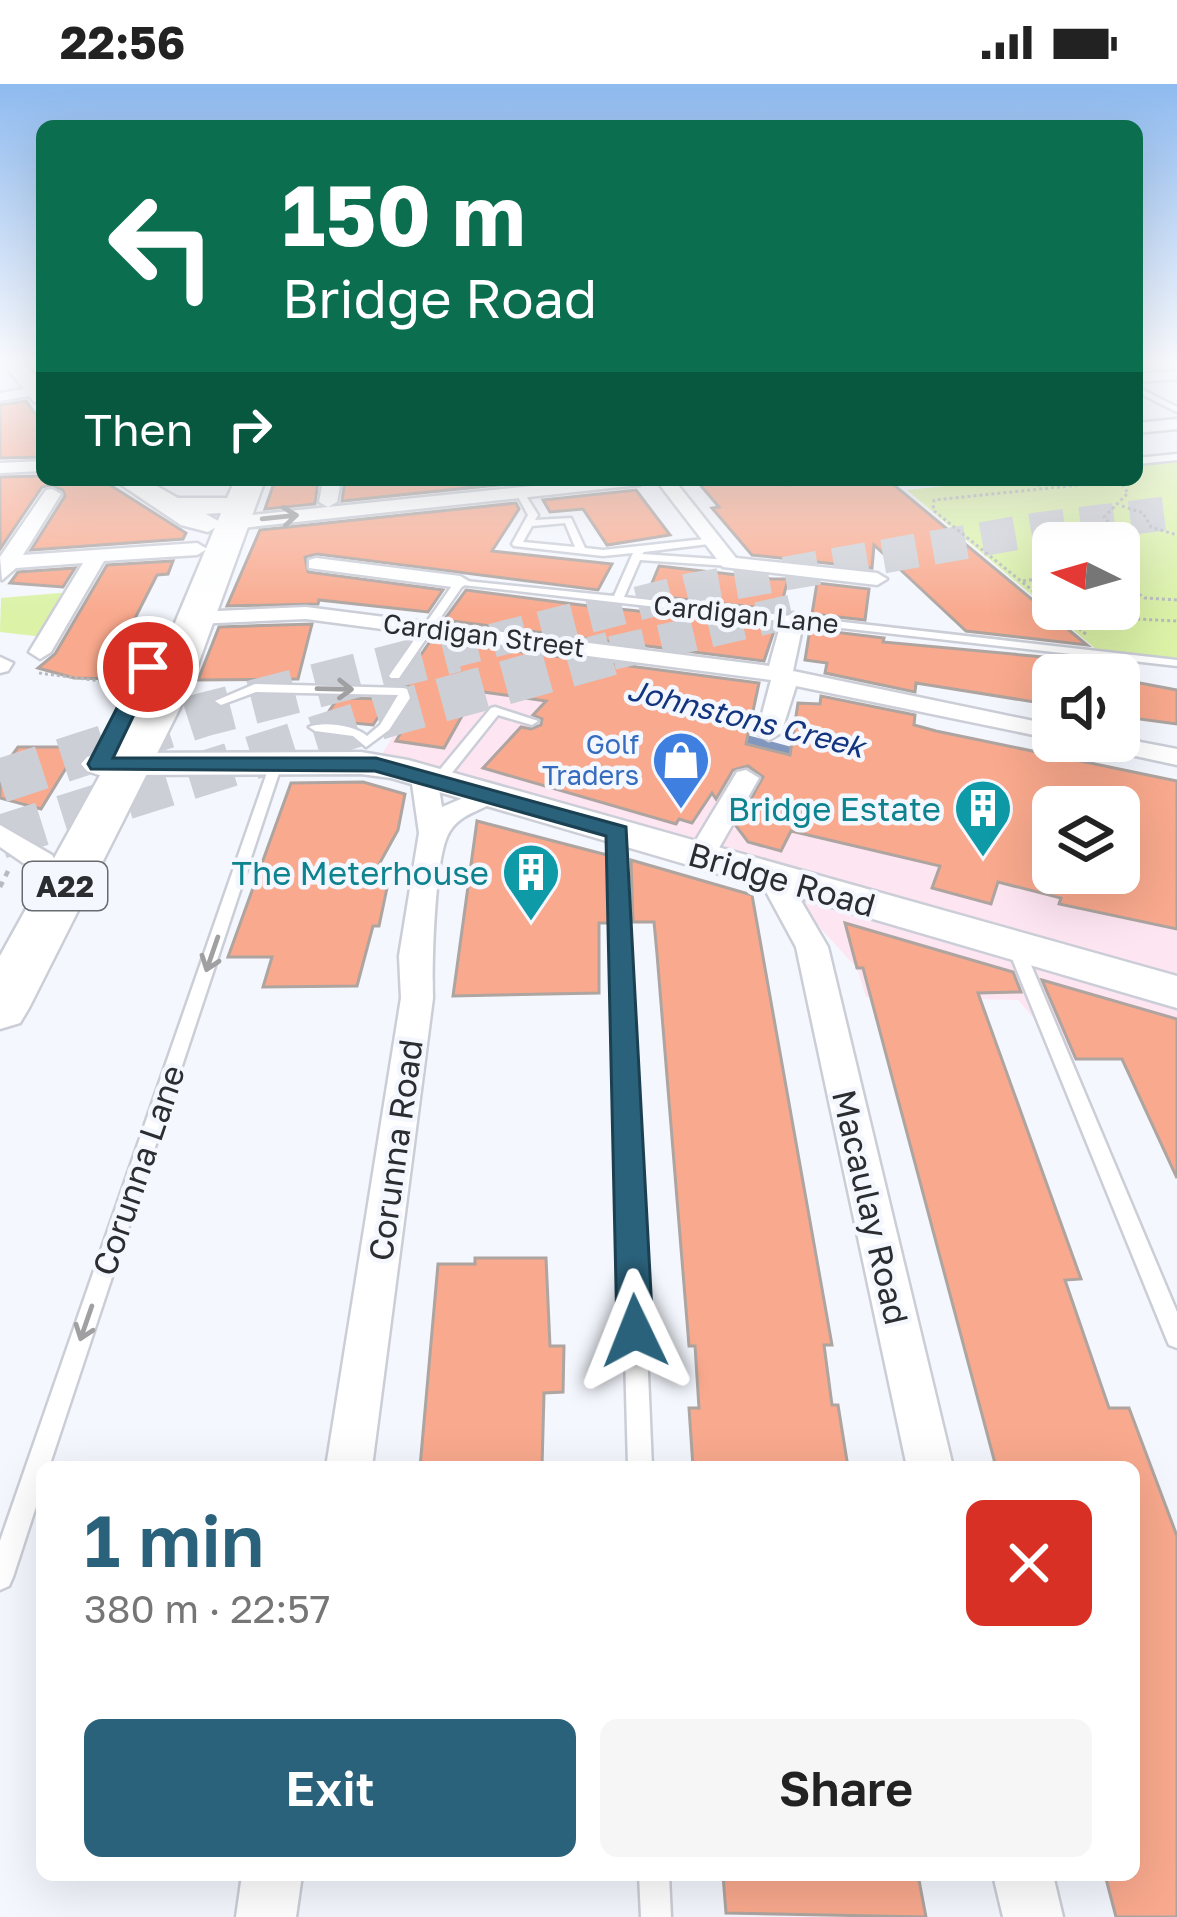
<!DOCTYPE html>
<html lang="en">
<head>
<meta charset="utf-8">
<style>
	:root { --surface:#fff; --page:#f6f6f6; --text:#222; --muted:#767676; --accent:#2a627c }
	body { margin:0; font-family:"Golos Text",sans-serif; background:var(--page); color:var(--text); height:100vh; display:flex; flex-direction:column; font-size:45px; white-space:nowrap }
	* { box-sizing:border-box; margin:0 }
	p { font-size:39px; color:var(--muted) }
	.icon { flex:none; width:66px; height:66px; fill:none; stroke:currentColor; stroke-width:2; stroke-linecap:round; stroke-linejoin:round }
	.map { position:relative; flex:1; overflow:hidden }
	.panel { position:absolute; left:36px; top:1377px; width:1104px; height:420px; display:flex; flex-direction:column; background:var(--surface); border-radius:18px; box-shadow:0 12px 48px #0002 }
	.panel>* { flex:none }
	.top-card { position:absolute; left:36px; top:36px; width:1107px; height:366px; border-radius:18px; box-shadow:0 12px 48px #0002; background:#0b6e4f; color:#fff; overflow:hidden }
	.needle { width:78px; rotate:275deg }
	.fabs { position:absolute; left:1032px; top:438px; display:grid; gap:24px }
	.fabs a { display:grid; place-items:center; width:108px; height:108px; border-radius:18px; background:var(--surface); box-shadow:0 12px 48px #0002; font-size:60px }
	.pin { position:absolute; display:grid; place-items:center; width:102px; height:102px; color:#fff; margin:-51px; border:6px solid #fff; border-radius:50%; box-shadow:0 3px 12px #0007 }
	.me { position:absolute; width:132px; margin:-66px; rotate:358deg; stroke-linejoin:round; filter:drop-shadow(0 0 9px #0008) }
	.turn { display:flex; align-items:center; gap:42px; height:252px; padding:0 48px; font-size:54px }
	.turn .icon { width:156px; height:156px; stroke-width:2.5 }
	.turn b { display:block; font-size:84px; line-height:102px }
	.then { display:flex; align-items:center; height:114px; padding:0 48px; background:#0003; gap:24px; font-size:45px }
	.round { display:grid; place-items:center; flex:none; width:126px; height:126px; border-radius:18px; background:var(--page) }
	.summary { display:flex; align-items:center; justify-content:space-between; height:204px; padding:0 48px }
	h1 { font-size:72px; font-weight:600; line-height:90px; color:var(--accent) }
	.primary-button { display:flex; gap:24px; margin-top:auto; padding:24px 48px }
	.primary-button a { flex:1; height:138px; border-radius:18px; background:var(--accent); color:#fff; font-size:48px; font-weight:600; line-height:138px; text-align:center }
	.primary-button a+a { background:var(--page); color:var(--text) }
	.status { display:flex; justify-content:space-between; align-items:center; height:84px; padding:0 60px; background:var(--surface); direction:ltr }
	.status svg { height:33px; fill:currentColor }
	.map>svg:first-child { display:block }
	.commercial { fill:#fde5f2 }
	.green { fill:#dbf2a7; fill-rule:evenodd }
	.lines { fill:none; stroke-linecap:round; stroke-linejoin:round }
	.stream { stroke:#8297bd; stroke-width:8 }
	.building { fill:#f9a98d; stroke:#aea4a0; stroke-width:3; fill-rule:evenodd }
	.highway-tunnel-far1 { stroke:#cccfd5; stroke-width:34; stroke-dasharray:34 16; stroke-linecap:butt }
	.highway-tunnel { stroke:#cccfd5; stroke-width:44; stroke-dasharray:44 22; stroke-linecap:butt }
	.lane-casing { stroke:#cbced7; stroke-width:5 }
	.street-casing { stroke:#cbced7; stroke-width:5 }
	.secondary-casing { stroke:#cbced7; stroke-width:5 }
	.primary-casing { stroke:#cbced7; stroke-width:5 }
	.highway-casing { stroke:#cbced7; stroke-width:5 }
	.path-far1 { stroke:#b8bac0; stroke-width:3; stroke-dasharray:3 3; stroke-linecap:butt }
	.path { stroke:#b8bac0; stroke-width:4.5; stroke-dasharray:6 6; stroke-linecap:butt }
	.lane { fill:#fff; fill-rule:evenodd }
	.street { fill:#fff; fill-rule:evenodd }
	.secondary { fill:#fff; fill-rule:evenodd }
	.primary { fill:#fff; fill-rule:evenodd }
	.highway { fill:#fff; fill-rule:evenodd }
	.oneway { stroke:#a0a0a2 }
	.route { fill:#2a627c; stroke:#1b4051; stroke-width:3 }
	.labels { text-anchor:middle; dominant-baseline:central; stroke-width:9; stroke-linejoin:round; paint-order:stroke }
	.far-street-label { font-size:27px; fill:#2b2d30; stroke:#f4f7fe }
	.far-shop-label { font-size:27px; fill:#366cbe; stroke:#f4f7fe; text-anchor:end }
	.far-water-label { font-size:30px; font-style:italic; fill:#133580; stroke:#f4f7fe }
	.shield { fill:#f4f7fe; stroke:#676a6e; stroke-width:3 }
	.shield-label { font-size:30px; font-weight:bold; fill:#2b2d30 }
	.culture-label { font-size:33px; fill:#0d838f; stroke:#f4f7fe; text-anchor:end }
	.street-label { font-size:33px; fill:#2b2d30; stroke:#f4f7fe }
</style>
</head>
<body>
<div class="status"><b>22:56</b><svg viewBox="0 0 49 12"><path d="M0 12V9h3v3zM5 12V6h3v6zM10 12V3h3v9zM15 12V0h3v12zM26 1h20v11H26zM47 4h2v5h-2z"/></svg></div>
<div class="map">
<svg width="1177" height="1833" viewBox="0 0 1177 1833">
	<rect width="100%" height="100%" fill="#f4f7fe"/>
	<polygon class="commercial" points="425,599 513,600 758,658 1053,737 1053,789 1119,789 1177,771 1177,975 1070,976 1018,916 866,913 857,884 773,793 376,680"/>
	<g class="green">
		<path d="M1177,378V574L1097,566L907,406L1002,396H1137V382ZM1053,459H1119V525H1053Z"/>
		<polygon points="71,508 44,553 0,548 1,514"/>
	</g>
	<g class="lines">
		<polyline class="stream" points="739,653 799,669"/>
	</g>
	<g class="building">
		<polygon points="26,317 42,339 42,373 0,374 0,321"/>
		<polygon points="42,392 42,396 102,396 186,449 183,455 31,466 65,412 63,406 51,401 42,403 0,465 0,393"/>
		<polygon points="275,396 318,396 315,420 265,425"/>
		<polygon points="345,396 382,398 545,396 342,417"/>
		<polygon points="696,396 779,396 784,401 888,396 1087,561 966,547 874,461 872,484 752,471 712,424 719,423"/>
		<polygon points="636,406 670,451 607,461 583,425 550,428 543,416"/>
		<polygon points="516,419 519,425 492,467 612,480 598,506 317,470 305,473 308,488 443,506 428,528 319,516 318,520 227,522 260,446"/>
		<polygon points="173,477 168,490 157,491 130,544 141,543 117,595 74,594 38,584 55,570 107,481"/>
		<polygon points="659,482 772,495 788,495 780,526 647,511"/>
		<polygon points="75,484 63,503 10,499 18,488"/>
		<polygon points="817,499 869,505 865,536 812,530"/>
		<polygon points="466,506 589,522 776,541 764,577 444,536"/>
		<polygon points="312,540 298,595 198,596 219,543"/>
		<polygon points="810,545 884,554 883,558 1108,579 1123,591 1050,591 1053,621 916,599 915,608 825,589 827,579 805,576"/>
		<path d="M431,556L759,599L746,660L790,671L798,619L820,620L821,612L915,631L914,641L936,647L1177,697V845L1059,820L1061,814L998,798L991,820L932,804L940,782L791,747L781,767L748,758L736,742L763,693L748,682L733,686L716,715L712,709L692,739L679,735L676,740L483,684L521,643L531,645L541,641L542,635L533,631L546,617L476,607L444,664L396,657L403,645L396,644L414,613L408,601L394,599L403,597ZM1053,723H1119V789H1053Z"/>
		<polygon points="1124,596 1177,606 1177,640 1132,634"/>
		<polygon points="338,614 390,615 373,641 323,636"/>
		<polygon points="18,663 79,663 41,725 0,714 0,688"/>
		<polygon points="363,698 405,710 398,746 372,793 387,804 379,842 373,842 357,902 263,903 272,873 228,873 291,699"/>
		<polygon points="477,737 607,771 609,839 599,839 599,909 453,912"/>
		<polygon points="631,776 752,811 832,1261 824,1261 832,1321 838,1321 848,1383 693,1383 689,1324 699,1324 695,1262 689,1262 657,870 654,838 633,838"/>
		<polygon points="845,839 1013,888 1021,908 978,909 1081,1195 1065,1196 1109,1324 1129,1324 1177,1452 1177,1833 1116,1833 1105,1791 1134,1791 1134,1383 996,1383 863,884 857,884"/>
		<polygon points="1042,896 1177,935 1177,1094 1122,975 1076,975"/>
		<polygon points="475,1174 546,1174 550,1262 564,1262 563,1308 544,1309 542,1383 420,1383 438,1180 475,1180"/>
		<polygon points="723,1791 918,1791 926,1833 726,1829"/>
	</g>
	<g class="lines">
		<g class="highway-tunnel-far1">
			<polyline points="444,569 691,506 1040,445 1177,428"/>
			<polyline points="612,569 802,525"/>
		</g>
		<g class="highway-tunnel">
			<polyline points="0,697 202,631 456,566"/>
			<polyline points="0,753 398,628 624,566"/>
		</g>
		<g class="lane-casing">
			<g id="lane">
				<polygon points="1137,303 1177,323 1177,328 1137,308"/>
				<polygon points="1177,370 1177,376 1137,380 1137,374"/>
				<polygon points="898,396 948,396 944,399 902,399"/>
				<path d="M520,406L523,407L538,431L535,436L571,434L585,464L603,466L714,454L719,457L717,459L644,468L642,470L730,476L735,479L730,482L640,476L624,513L1177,576V582L463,501L399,594H391L389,592L456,496L614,512L633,469L603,472L514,462L512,460L528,431L516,409ZM565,439L575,463L523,458L532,442Z"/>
				<path d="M255,600L403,604L407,605L410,614L389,646L366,663L353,652L315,647L309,643C322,637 355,641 367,652L380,641L398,611L256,608L221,621L215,617Z"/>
				<polygon points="495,623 538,637 532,641 498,631 443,700 433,700 433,694 491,624"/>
				<polygon points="276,676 282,680 49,1383 42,1383 42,1404 13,1493 9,1502 0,1506 0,1457 270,680"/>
				<polygon points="618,744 625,748 652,1383 628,1383 611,748"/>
				<polygon points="1015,857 1023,862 1177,1228 1177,1264 1169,1261 1166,1254 1007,862"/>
				<polygon points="639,1791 669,1791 671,1833 641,1833"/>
			</g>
		</g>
		<g class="street-casing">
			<g id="street">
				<polygon points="1177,287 1177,295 1137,298 1137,290"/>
				<polygon points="36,303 41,310 0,317 0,309"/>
				<polygon points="1177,335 1177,345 1137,349 1137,339"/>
				<polygon points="42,377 42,387 0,389 0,379"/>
				<polygon points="323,396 341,396 337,418 328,423 589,396 648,396 639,401 232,445 223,439 232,433 328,423 319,418"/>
				<polygon points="656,396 674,396 736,474 877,489 887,495 877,501 723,483"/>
				<polygon points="52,405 61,410 23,471 197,459 207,465 197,471 104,477 51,568 40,575 29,568 83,479 16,484 2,496 0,473 46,406"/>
				<polygon points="316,474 460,492 470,498 460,504 309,484 309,476"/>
				<polygon points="306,523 769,582 782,535 793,529 804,535 793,587 1053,641 1053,655 796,602 781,649 769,656 757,649 771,596 306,535 196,540 185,534 196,528"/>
				<polygon points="0,573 13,579 8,587 0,589"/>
				<polygon points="1119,654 1177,665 1177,681 1089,662 1085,657"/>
				<path d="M424,685L437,693L442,723L489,703L502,711C487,727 464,726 450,747C434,770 432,883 433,914L372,1383H326L401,914L399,872L419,749L411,693Z"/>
				<polygon points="746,686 759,694 715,771 711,777 691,777 687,771 737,688"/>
				<polygon points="0,741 52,771 56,778 52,785 32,785 0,763"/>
				<polygon points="773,783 783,786 828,863 953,1383 907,1383 796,863 758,793"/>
				<polygon points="242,1791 302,1791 296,1833 236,1833"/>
				<polygon points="993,1791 1053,1791 1063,1833 1003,1833"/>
			</g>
		</g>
		<g class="secondary-casing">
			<polygon id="secondary" points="361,668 408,676 1177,892 1177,924 391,694 361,690 99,691 87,687 81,680 87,673 99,669"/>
		</g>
		<g class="primary-casing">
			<g id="primary">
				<polygon points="0,275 21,275 42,299 42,320 34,318"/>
				<polygon points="114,396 146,396 222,439 208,448 181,441"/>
			</g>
		</g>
		<g class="highway-casing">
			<polygon id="highway" points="235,396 265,396 188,608 29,924 20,939 0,945 0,872 146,608 221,429 172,432 156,423 172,414 227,414"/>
		</g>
		<g class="path-far1">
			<polyline points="1013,396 1042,402"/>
			<polyline points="1122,422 1143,429 1151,443 1177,451"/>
			<polyline points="1119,473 1124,468 1120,451 1104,433 1128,409 1120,397"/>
			<polyline points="1023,497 1053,493"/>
			<polyline points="1119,497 1145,514 1177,516"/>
			<polyline points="1053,523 933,426 934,416 1127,396"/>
			<polyline points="1056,525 1088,552"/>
			<polyline points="1109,525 1136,535 1177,537"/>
			<polyline points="39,589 116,599"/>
		</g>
		<polyline class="path" points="0,803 9,785"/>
		<use href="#lane" class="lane"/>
		<use href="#street" class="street"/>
		<use href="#secondary" class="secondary"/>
		<use href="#primary" class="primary"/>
		<use href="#highway" class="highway"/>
	</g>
	<defs><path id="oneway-shaft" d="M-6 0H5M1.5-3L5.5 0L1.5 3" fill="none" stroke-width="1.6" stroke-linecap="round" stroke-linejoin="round" transform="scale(3)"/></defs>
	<g class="oneway">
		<use href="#oneway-shaft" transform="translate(280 433) rotate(-6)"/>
		<use href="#oneway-shaft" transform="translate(335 605) rotate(1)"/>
		<use href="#oneway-shaft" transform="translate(212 870) rotate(109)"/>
		<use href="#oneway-shaft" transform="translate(86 1239) rotate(109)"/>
	</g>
	<linearGradient id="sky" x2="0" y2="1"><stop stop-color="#8ebaef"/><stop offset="0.52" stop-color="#fafbff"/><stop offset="1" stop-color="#fafbff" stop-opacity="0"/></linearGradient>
	<rect width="1177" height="532" fill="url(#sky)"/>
	<polygon class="route" points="148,577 157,583 113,674 376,674 626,743 653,1247 648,1259 635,1264 623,1259 617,1247 606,752 375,687 91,685 88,680 138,583"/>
	<defs>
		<g id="shop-pin" transform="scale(3)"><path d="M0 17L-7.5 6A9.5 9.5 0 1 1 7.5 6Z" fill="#3f7fe0" stroke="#f4f7fe"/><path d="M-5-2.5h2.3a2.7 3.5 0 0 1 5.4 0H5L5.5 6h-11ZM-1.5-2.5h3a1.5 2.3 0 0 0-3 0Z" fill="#fff"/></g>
		<g id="building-pin" transform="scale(3)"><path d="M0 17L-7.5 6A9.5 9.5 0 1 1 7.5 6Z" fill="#0f9aa8" stroke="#f4f7fe"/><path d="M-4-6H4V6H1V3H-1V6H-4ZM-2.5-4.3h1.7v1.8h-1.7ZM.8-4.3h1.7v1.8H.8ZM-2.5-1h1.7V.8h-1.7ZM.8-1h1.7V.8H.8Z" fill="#fff"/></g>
	</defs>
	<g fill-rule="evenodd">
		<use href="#shop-pin" x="681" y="676"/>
		<use href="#building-pin" x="983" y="724"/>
		<use href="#building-pin" x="531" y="788"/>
	</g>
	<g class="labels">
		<g class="far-street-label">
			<text transform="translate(746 530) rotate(6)">Cardigan Lane</text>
			<text transform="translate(484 551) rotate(7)">Cardigan Street</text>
		</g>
		<g class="far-shop-label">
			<text x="639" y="660">Golf<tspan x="639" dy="31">Traders</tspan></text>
		</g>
		<g class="far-water-label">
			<text transform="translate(746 634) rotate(14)">Johnstons Creek</text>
		</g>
		<rect class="shield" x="23" y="778" width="84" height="48" rx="9"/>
		<g class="shield-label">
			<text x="65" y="802">A22</text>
		</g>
		<g class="culture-label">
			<text x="941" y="724">Bridge Estate</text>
			<text x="489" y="788">The Meterhouse</text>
		</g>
		<g class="street-label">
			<text transform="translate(782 795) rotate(16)">Bridge Road</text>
			<text transform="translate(395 1066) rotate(-82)">Corunna Road</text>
			<text transform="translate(138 1086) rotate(-71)">Corunna Lane</text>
			<text transform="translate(871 1123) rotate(77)">Macaulay Road</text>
		</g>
	</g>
</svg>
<div class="fabs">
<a><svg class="needle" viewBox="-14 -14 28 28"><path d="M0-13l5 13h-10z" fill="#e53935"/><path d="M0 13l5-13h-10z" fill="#767676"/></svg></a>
<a><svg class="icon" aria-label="sound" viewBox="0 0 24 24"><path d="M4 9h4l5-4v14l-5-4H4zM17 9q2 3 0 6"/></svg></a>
<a><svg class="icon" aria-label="layers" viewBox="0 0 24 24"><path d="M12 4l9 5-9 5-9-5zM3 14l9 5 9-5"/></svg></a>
</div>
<div class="pin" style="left:148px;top:583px;background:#d93025"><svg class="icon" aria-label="arrive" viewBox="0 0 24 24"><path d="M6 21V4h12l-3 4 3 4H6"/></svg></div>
<svg class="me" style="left:635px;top:1247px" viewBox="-20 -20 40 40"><path d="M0-17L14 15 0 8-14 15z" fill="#2a627c" stroke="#fff" stroke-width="4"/></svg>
<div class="top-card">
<div class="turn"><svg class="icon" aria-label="left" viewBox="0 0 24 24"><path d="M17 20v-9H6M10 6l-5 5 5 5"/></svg><div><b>150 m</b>Bridge Road</div></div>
<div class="then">Then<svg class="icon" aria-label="right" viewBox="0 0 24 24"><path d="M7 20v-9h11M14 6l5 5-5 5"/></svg></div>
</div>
<section class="panel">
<div class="summary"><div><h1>1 min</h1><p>380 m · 22:57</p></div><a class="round" style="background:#d93025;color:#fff"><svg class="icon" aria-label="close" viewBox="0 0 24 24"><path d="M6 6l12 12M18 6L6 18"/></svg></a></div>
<div class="primary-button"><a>Exit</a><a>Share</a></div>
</section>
</div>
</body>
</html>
